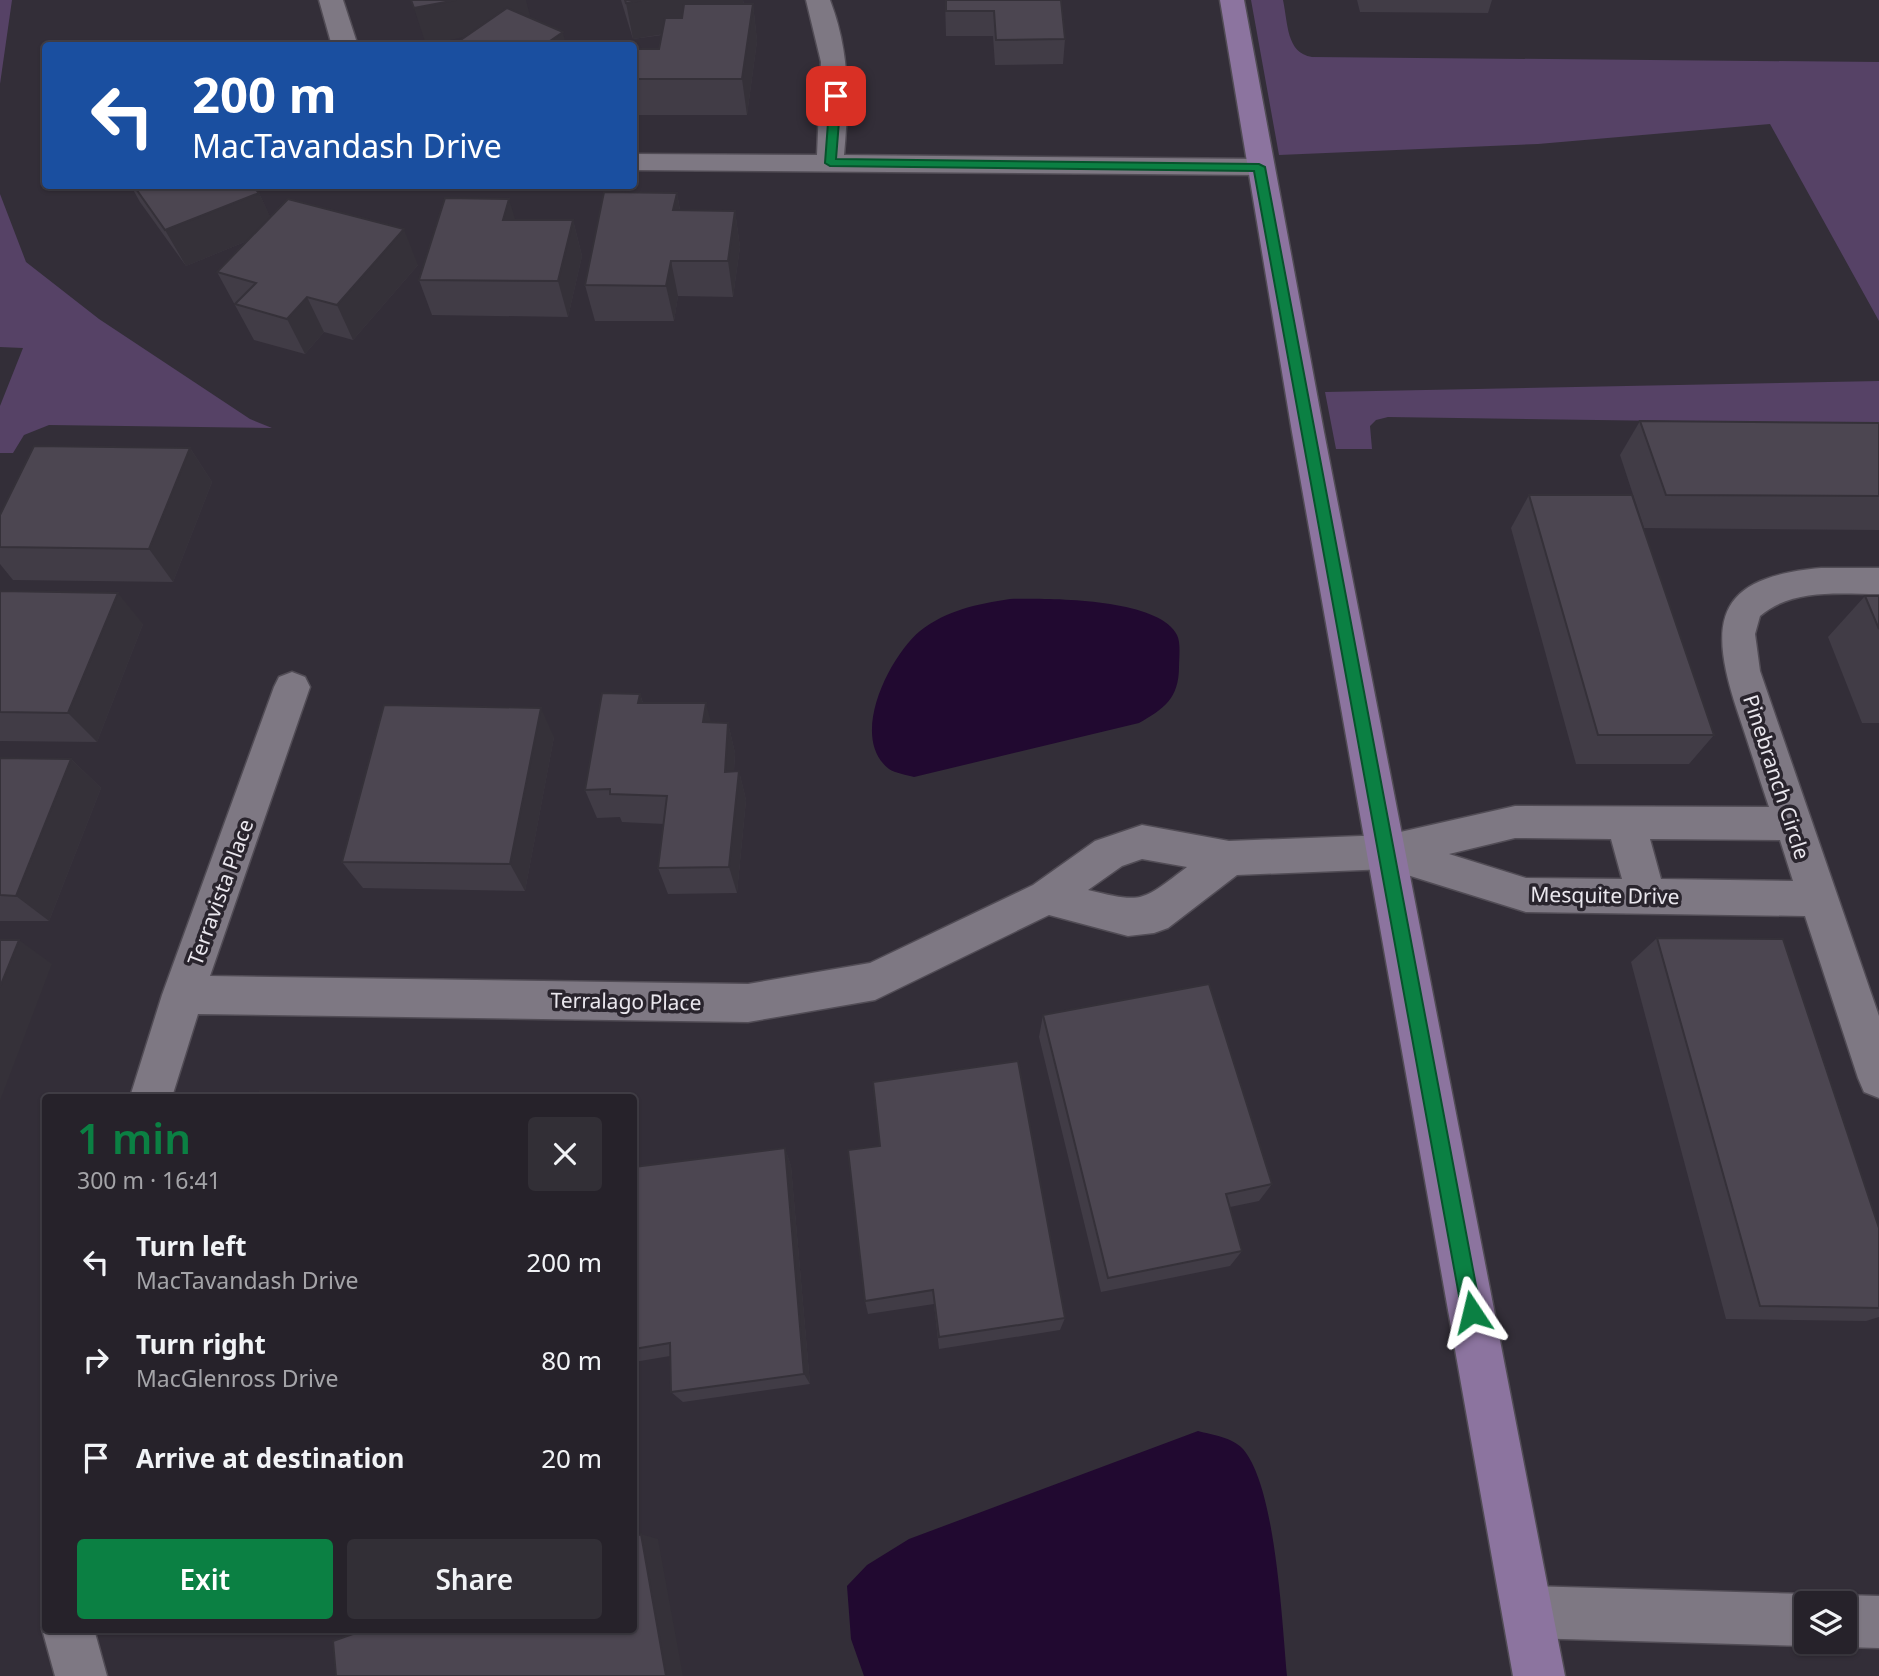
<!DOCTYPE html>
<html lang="en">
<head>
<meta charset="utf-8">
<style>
	:root { --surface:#26222a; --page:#322f36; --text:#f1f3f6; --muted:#a4a4a8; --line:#423f47; --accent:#0b8043 }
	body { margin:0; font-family:"Noto Sans",sans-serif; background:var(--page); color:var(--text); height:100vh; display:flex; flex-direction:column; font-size:26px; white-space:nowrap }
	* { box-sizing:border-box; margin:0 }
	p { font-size:23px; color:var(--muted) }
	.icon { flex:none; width:38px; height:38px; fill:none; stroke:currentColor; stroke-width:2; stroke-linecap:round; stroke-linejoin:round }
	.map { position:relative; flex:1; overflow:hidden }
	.details { position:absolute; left:42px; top:1094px; width:595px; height:539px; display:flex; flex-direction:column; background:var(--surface); border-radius:7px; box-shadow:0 2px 5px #0004,0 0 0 2px var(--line) }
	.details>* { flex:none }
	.top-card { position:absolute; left:42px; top:42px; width:595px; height:147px; border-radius:7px; box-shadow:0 2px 5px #0004,0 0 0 2px var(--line); background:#1a4fa0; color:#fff; overflow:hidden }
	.fabs { position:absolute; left:1794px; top:1591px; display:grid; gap:14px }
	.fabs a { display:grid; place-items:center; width:63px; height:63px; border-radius:7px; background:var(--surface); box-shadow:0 2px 5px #0004,0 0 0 2px var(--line); font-size:35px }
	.pin { position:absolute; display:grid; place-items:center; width:60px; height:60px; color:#fff; margin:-30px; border-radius:14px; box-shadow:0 4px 10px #0006 }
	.me { position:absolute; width:77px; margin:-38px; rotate:350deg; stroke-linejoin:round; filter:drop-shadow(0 0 5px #0008) }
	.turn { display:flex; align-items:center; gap:24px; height:147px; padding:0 35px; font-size:32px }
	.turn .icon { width:91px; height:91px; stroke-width:2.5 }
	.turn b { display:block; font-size:49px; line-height:60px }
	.round { display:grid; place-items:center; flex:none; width:74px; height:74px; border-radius:7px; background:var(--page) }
	.overview { display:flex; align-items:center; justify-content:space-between; height:119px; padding:0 35px }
	h1 { font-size:42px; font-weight:600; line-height:52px; color:var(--accent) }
	.action { display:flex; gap:14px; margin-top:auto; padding:14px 35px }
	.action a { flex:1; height:80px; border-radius:7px; background:var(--accent); color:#fff; font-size:28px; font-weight:600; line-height:80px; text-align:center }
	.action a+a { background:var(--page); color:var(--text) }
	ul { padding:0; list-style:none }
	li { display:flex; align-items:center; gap:21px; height:98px; padding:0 35px }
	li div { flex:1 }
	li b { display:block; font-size:26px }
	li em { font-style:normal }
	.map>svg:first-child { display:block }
	.green { fill:#564266 }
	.water { fill:#210930 }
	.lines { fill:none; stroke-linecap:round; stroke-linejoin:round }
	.minor-casing { stroke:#514c55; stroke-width:3 }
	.major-casing { stroke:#514c55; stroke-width:3 }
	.minor { fill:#7e7883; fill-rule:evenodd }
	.major { fill:#8c749f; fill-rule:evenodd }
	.wall { fill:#413c46 }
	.shaded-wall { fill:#353139 }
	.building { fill:#4c4651; stroke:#353139; stroke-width:2 }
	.route { fill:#0b8043; stroke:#07532c; stroke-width:2 }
	.labels { text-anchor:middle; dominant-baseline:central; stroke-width:7; stroke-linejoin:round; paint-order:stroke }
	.street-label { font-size:21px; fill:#eae7ee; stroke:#29242d }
</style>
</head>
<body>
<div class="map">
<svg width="1879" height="1676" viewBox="0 0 1879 1676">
	<rect width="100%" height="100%" fill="#332e38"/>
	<g class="green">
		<polygon points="0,0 12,0 0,84"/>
		<path d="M1251,0H1283C1288,23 1286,53 1312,57L1879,62V321L1770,124L1538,144L1279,155Z"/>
		<polygon points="0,194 26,262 99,319 250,419 272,428 49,425 24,435 13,453 0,453 0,406 23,348 0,347"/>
		<polygon points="1879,381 1879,424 1388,417 1376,420 1370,426 1372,449 1336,449 1325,392"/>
	</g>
	<g class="water">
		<path d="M1010,599C1048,598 1159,598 1177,635C1181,643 1179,658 1179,667C1179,698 1164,709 1139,723L914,777C907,775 895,773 889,769C848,737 890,656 920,631C947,610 977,604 1010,599Z"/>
		<path d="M1198,1431C1212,1435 1232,1437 1243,1449C1276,1487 1282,1623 1287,1676H864L851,1639L847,1586L867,1565L909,1539Z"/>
	</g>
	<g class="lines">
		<g class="minor-casing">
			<g id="minor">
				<polygon points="319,0 343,0 358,46 332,46"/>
				<path d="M806,0H830C850,52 849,100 844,155L1259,159L1269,161L1273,167L1269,173L1259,175L634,170V154L817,155L821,62Z"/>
				<path d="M1821,568H1879V594C1838,594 1793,588 1760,616L1755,634L1760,671L1879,1016V1098L1864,1092L1858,1078L1805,916L1526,912L1388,869L1237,875L1168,928L1154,933L1128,936L1049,915L875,1000L748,1022L198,1014L172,1097H130L162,995L274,687L279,677L292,672L305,677L310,687L210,976L748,984L870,963L1033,885L1095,841L1142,825L1229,841L1387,835L1515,806L1769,807C1758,775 1748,742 1737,710C1707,619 1717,577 1821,568ZM1515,838L1611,839L1622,879L1526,878L1449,854ZM1650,839L1780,840L1793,881L1661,879ZM1142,859L1187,867C1142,901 1144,904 1088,890L1122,866Z"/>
				<polygon points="1528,1586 1806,1594 1825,1603 1806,1603 1806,1642 1816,1642 1806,1646 1528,1638 1510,1630 1502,1612 1510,1594"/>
				<polygon points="1844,1595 1879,1596 1879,1648 1844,1647 1831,1642 1844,1642 1844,1603 1826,1603"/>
				<polygon points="46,1621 46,1629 94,1629 107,1676 55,1676 42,1629"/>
			</g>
		</g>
		<g class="major-casing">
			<polygon id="major" points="1220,0 1244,0 1324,432 1565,1676 1513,1676 1292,432"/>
		</g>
		<use href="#minor" class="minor"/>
		<use href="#major" class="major"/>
	</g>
	<g class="wall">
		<polygon points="621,0 743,0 744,4 753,4 757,41 747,115 634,115 634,49 659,49 662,35 633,39"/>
		<polygon points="945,0 1061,0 1065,39 1063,64 995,65 993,36 946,36"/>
		<polygon points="1357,0 1492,0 1488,13 1360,12"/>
		<polygon points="131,186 253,186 259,193 270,217 418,265 353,340 324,332 305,354 254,340 217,272 247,241 186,266 140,202"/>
		<polygon points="677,193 680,210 735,211 740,247 733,297 678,296 674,321 595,321 585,285"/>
		<polygon points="515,220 573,220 582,256 568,317 432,315 419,280"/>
		<polygon points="1640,421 1879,423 1879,530 1644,528 1620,455"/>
		<polygon points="190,448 212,482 173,582 13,580 0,564 0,515"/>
		<polygon points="1529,495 1714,735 1689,764 1576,764 1511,528"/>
		<polygon points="0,591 143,624 97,742 0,741"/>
		<polygon points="1865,596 1879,596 1879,723 1862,723 1828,637"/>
		<polygon points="640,694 643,703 711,722 728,723 735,753 734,771 739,771 746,800 737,893 668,894 658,868 664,824 622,822 620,817 597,818 585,790"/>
		<polygon points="554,737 525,891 363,888 342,862"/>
		<polygon points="0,758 71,759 101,788 49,921 0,921"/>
		<polygon points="1657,938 1879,1228 1879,1317 1866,1321 1726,1319 1631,962"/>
		<polygon points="1043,1015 1272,1184 1259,1201 1230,1207 1242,1251 1230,1266 1101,1292 1039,1037"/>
		<polygon points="785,1148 791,1166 810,1384 683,1402 671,1392 670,1356 634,1362 634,1167"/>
		<polygon points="848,1150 1065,1318 1060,1330 939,1349 934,1304 868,1314 865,1301"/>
	</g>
	<g class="shaded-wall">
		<polygon points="456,0 526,0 532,23 426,45 414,8"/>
		<polygon points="643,0 743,0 746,21 633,39 626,3"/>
		<polygon points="753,4 757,41 747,115 742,79"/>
		<polygon points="563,32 566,46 548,46 547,43"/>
		<polygon points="259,193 276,229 186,266 165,230"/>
		<polygon points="677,193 683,229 673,210"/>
		<polygon points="509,199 520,235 503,220"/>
		<polygon points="735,211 740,247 733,297 728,261"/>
		<polygon points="573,220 582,256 568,317 558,281"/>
		<polygon points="404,229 418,265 353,340 337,305"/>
		<polygon points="671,261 678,296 674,321 666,286"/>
		<polygon points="307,297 324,332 305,354 287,319"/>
		<polygon points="190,448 212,482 173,582 149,549"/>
		<polygon points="118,593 143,624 97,742 68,713"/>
		<polygon points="640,694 649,724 638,703"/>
		<polygon points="706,703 714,733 703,722"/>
		<polygon points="541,708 554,737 525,891 510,864"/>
		<polygon points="728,723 735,753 732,800 725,772"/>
		<polygon points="71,759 101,788 49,921 16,896"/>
		<polygon points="739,771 746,800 737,893 729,867"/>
		<polygon points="19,940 52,964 0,1101 0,987"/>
		<polygon points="785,1148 791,1166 810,1384 804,1374"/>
		<polygon points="641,1534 658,1539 683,1676 666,1676"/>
	</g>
	<g class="building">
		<polygon points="411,0 456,0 414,8"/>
		<polygon points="625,0 643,0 626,3"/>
		<polygon points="946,0 1061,0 1065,39 996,40 994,11 946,11"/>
		<polygon points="684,4 753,4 742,79 634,79 634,49 659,49 665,18 682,18"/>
		<polygon points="507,8 563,32 547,43 553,46 452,46"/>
		<polygon points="134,186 253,186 259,193 165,230"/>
		<polygon points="604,192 677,193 673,210 735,211 728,261 671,261 666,286 585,285"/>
		<polygon points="445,198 509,199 503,220 573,220 558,281 419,280"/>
		<polygon points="288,199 404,229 337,305 307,297 287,319 235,304 256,283 217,272"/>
		<polygon points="1640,421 1879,423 1879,496 1666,495"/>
		<polygon points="34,446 190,448 149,549 0,547 0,515"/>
		<polygon points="1529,495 1632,495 1714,735 1598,735"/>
		<polygon points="0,591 118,593 68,713 0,712"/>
		<polygon points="1865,596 1879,596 1879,629"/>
		<polygon points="602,693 640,694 638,703 706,703 703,722 728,723 725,772 739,771 729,867 658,868 667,796 610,794 610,789 585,790"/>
		<polygon points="384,705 541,708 510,864 342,862"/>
		<polygon points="0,758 71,759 16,896 0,895"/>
		<polygon points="1657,938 1783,939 1879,1228 1879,1308 1760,1306"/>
		<polygon points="0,940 19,940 0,987"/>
		<polygon points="1209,984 1272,1184 1226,1194 1242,1251 1108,1278 1043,1015"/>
		<polygon points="1018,1061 1065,1318 939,1337 933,1290 865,1301 848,1150 880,1146 873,1082"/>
		<polygon points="260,1091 421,1094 420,1097 259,1097"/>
		<polygon points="785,1148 804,1374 671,1392 670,1343 634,1349 634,1167"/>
		<polygon points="641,1534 666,1676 336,1676 333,1641 367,1629 634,1629 634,1537"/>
	</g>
	<polygon class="route" points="836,92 841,96 836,159 1259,164 1265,167 1481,1312 1479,1319 1472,1322 1465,1319 1462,1312 1254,171 830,166 825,163 830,96"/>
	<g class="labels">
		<g class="street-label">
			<text transform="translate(1777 777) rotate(72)">Pinebranch Circle</text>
			<text transform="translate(220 892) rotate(-70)">Terravista Place</text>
			<text transform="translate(1605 895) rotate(1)">Mesquite Drive</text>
			<text transform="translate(626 1001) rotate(1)">Terralago Place</text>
		</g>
	</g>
</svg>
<div class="fabs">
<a><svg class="icon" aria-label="layers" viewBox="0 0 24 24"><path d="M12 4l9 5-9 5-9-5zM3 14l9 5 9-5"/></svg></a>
</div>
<div class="pin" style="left:836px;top:96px;background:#d93025"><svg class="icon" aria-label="arrive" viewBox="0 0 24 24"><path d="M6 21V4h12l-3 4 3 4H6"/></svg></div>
<svg class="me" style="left:1472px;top:1312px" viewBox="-20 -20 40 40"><path d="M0-17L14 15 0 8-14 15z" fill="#0b8043" stroke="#fff" stroke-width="4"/></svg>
<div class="top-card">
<div class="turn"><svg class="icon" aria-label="left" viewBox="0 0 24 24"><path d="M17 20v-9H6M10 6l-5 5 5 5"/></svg><div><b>200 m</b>MacTavandash Drive</div></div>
</div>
<section class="details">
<div class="overview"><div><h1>1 min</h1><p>300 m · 16:41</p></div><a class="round"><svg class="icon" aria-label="close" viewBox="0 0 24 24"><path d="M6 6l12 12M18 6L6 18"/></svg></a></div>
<ul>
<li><svg class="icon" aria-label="left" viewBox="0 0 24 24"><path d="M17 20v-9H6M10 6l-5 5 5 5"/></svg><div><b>Turn left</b><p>MacTavandash Drive</p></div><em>200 m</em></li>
<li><svg class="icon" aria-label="right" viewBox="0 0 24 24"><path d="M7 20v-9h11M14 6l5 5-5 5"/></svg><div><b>Turn right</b><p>MacGlenross Drive</p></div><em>80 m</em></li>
<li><svg class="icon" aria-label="arrive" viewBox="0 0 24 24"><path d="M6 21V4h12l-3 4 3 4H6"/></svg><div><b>Arrive at destination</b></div><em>20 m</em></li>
</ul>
<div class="action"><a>Exit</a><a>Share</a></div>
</section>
</div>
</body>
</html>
